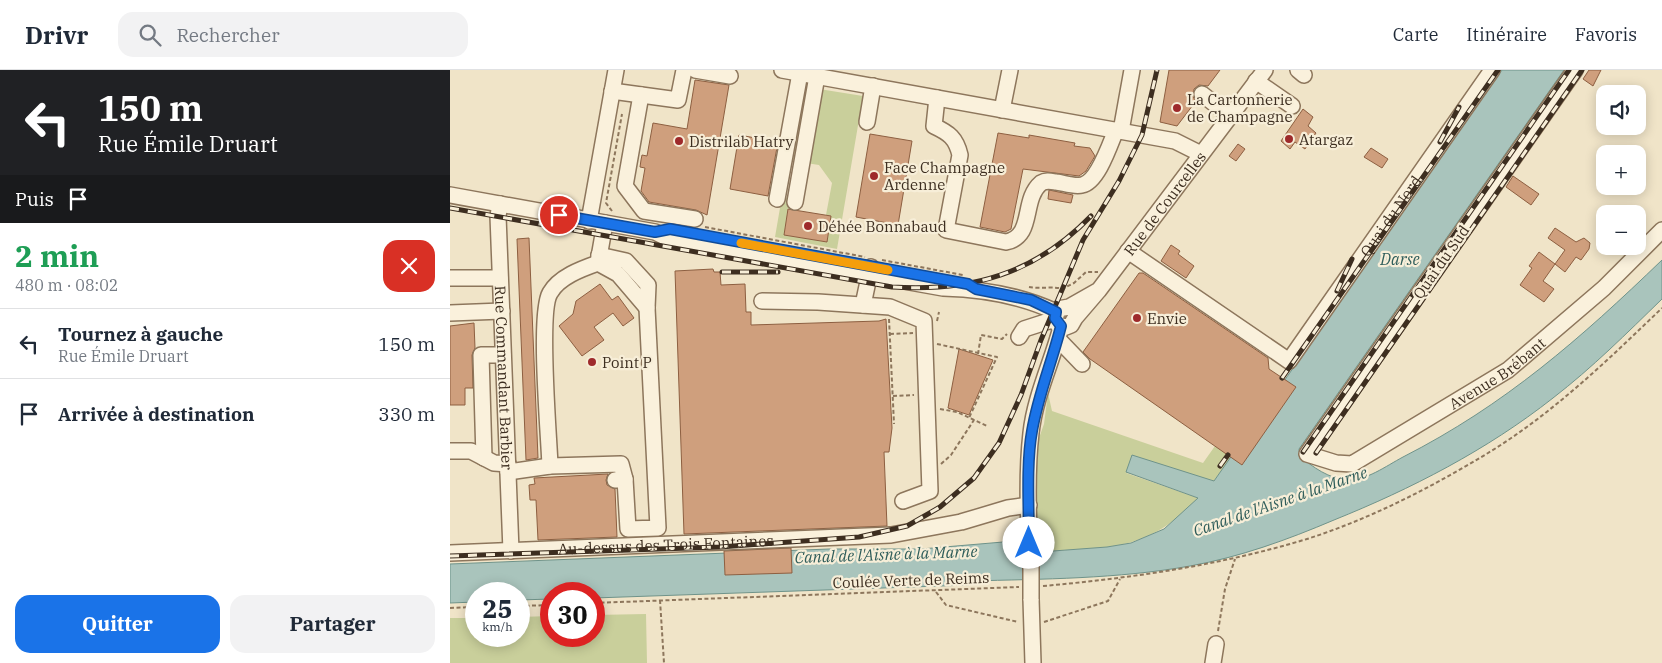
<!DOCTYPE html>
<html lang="fr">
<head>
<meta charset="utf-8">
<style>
	:root { --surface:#fff; --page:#f2f2f3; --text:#1f2937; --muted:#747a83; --line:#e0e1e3; --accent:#1a73e8 }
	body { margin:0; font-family:"IBM Plex Serif",serif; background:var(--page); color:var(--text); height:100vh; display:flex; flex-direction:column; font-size:19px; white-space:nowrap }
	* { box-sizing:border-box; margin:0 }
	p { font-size:16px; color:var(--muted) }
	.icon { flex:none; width:28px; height:28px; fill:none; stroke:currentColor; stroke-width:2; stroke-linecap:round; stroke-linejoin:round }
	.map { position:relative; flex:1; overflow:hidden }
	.sheet { display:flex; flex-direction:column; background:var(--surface); width:450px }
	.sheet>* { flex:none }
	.guide { background:#202124; color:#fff; overflow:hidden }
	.tools { position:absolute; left:1146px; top:15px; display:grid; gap:10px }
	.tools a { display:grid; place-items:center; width:50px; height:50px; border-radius:10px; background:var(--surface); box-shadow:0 2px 12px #0003; font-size:25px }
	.speed { position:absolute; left:15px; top:512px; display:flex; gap:10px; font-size:25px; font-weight:700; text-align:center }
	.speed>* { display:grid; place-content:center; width:65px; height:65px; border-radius:50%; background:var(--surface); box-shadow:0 2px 12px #0003; line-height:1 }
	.speed small { font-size:12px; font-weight:400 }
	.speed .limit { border:8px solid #d22; background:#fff; color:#111 }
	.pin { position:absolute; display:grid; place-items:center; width:42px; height:42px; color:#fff; margin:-21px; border:2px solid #fff; border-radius:50%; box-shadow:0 1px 5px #0007 }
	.me { position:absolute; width:55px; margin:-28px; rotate:0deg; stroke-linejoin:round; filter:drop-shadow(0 0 4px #0008) }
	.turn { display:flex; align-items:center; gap:18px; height:105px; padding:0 15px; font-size:22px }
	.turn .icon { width:65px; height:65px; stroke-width:2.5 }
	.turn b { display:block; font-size:35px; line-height:42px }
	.then { display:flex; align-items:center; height:48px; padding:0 15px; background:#0003; gap:10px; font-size:19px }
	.round { display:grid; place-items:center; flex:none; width:52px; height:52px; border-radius:15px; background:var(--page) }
	.summary { display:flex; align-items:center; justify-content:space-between; height:85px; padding:0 15px }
	h1 { font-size:30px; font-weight:800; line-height:38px; color:#1e9e55 }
	.primary-button { display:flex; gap:10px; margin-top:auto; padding:10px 15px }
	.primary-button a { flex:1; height:58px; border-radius:15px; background:var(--accent); color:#fff; font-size:20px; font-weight:800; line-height:58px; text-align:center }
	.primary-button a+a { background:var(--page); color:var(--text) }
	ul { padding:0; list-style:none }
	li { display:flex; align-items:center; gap:15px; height:70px; padding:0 15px; border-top:1px solid var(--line) }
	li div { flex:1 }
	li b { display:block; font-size:19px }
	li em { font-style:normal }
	header { display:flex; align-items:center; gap:30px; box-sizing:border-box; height:70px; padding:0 25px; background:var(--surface); border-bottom:1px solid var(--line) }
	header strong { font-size:24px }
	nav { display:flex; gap:28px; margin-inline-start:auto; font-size:18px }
	.search { width:350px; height:45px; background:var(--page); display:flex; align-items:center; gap:12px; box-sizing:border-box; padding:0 18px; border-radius:15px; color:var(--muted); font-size:19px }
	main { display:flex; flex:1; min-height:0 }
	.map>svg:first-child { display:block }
	.green { fill:#c9cf9b }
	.water { fill:#a9c4bc; stroke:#6f938a }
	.building { fill:#cf9f7d; stroke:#8d5f41 }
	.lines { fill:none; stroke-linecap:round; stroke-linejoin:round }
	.minor-casing { stroke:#8d765c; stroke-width:18 }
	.path { stroke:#8d765c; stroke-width:2; stroke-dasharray:4 2.5; stroke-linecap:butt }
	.minor { stroke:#faf1dc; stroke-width:15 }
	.rail-casing { stroke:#3d2e20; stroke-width:5 }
	.rail { stroke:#f7eed8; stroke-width:3; stroke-dasharray:9; stroke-linecap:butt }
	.minor-bridge-casing { stroke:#8d765c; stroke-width:18; stroke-linecap:butt }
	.minor-bridge { stroke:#faf1dc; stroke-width:15 }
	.route-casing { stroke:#114b97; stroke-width:12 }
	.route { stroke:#1a73e8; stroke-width:9 }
	.slow { stroke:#f59e0b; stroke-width:9 }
	.poi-dot { fill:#9e2a2b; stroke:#f7eed8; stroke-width:2 }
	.labels { text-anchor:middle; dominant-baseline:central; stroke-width:4.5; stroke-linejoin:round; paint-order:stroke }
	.poi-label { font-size:15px; fill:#3d2e20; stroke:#f7eed8; text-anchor:start }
	.street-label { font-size:15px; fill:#3d2e20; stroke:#f7eed8 }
	.water-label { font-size:16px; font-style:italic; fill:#2f5d5a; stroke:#f7eed8 }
</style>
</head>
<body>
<header>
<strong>Drivr</strong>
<div class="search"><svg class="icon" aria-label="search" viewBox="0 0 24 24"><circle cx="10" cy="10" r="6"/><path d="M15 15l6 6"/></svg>Rechercher</div>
<nav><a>Carte</a><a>Itinéraire</a><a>Favoris</a></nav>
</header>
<main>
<section class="sheet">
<div class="guide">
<div class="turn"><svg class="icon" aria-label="left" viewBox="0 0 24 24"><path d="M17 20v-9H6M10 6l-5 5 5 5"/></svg><div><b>150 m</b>Rue Émile Druart</div></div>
<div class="then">Puis<svg class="icon" aria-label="arrive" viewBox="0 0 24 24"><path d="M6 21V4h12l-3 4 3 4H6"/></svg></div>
</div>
<div class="summary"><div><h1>2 min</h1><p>480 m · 08:02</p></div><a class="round" style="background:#d93025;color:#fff"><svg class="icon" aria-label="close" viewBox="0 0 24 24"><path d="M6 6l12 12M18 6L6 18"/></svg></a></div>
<ul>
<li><svg class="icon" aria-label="left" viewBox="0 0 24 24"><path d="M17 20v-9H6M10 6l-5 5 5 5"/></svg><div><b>Tournez à gauche</b><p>Rue Émile Druart</p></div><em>150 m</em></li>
<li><svg class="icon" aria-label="arrive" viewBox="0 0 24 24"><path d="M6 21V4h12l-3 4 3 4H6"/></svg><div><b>Arrivée à destination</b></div><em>330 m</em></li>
</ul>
<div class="primary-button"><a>Quitter</a><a>Partager</a></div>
</section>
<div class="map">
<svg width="1212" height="593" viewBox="0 0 1212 593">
	<rect width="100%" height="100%" fill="#f0e4c8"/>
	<g class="green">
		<polygon points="351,16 361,17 348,91 340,89 333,127 340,128 334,165 377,172 381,147 376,145 382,113 369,95 356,93 369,19 413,26 387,179 325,167"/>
		<path d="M598,323L602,341L753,393L765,376L781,387L764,411L676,403L748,428C696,484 655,477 585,482L583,434L589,368L594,354Z"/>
		<polygon points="196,544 197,593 0,593 0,548 26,548 26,566 69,566 69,547 101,546 101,566 144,566 144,545"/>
	</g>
	<path class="water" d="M1052,0H1114L849,379L850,386C862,397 880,409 897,410C916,411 936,396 953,387C1055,335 1130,269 1212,190V229C1177,263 1142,298 1103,328C1037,380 961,419 884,450C837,470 790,487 740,496C667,509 593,509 520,511L519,515L144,528V524H101V529L69,530V524H26V532L0,533V494L379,479H471L553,472L576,483L657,477L681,473L714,459L748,428L676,402L682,385L764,411Z"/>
	<g class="building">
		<polygon points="719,0 770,0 758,16 749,15 744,19 743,27 746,31 727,56 710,52"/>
		<polygon points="1139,0 1151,0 1143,16 1133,9"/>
		<polygon points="245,10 279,15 257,145 246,140 199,132 191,121 195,98 190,97 191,90 192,85 197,86 203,53 237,59"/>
		<polygon points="853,39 863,47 858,56 866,63 855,79 845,72 840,79 831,71"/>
		<polygon points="548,63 579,68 579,65 625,73 624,76 640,78 645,86 636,101 629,106 573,99 561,159 555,162 530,157"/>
		<polygon points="420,64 462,71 448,155 406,147"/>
		<polygon points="289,65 328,72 318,126 280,119"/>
		<polygon points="788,74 795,79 786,91 779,86"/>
		<polygon points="921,78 938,89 932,98 914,87"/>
		<polygon points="1063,106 1089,124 1081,135 1056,117"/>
		<polygon points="599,120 623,125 621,133 598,129"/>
		<polygon points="338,139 381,146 377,172 334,165"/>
		<polygon points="1105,158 1126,172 1134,168 1140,173 1139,179 1131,190 1126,187 1115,202 1105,194 1115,180 1098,168"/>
		<polygon points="79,168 88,388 76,390 67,169"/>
		<polygon points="721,175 730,181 728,184 744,196 736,208 711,191"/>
		<polygon points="1089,182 1105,194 1093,211 1104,219 1094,232 1070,215 1082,198 1079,196"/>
		<polygon points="263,199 264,202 270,202 271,215 295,214 296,242 301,242 301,255 429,251 436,249 442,358 439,382 434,382 437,456 234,464 225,201"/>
		<polygon points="689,203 693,203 818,288 819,299 846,317 792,395 640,289 633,282"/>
		<polygon points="150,214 162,230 168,226 184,248 173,256 163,243 144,257 154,270 132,286 109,256 123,244 126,231"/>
		<polygon points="24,253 25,278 22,285 23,318 15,318 15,335 0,335 0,256"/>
		<polygon points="509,279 543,290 519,345 498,338"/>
		<polygon points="158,404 156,410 157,415 165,419 167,467 88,470 86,430 80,430 79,415 85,414 84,408"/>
		<polygon points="341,478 342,503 275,505 274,481"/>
	</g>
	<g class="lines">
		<g class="minor-casing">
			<g id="minor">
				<polyline points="245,0 280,6"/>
				<polyline points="332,0 725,71 751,84"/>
				<polyline points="848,0 854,5"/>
				<path id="s1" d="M1125,0L857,384L886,393L902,394L1058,300L1154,218L1212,160"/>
				<polyline points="806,11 842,36"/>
				<polyline points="162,21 228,30 234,0"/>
				<polyline points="752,24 780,46"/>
				<polyline points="191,25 175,116 194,141 245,149"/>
				<path d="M487,28L484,56C499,63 506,68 510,85L496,160L556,172C585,166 571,130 591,113C596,110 600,111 606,112C614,113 624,117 632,115C648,112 660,74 666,60"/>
				<polyline points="552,40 560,0"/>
				<polyline points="417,52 423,16"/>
				<polyline points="671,61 682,0"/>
				<path d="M0,125L205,162L219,169L493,218C533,219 570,225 606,242"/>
				<polyline points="327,129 350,3"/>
				<polyline points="345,132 367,6"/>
				<path id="s2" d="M50,134L48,146L61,481"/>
				<polyline points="139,151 166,0"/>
				<path id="s3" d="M678,181L839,291L1042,0"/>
				<polyline points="149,185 176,191 198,215 197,238 208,458 178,459 175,409 165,410"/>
				<polyline points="148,193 155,153"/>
				<polyline points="0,208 50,208"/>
				<path id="s4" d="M649,220L619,237L608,239L605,249L608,255L616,257L621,255L625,248L649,220L815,0"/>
				<polyline points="312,231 368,232 440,237 474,251 480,421 453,431"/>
				<polyline points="413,235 421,197"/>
				<polyline points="0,243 52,241"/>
				<polyline points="569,267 574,259 605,249"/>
				<polyline points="608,269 632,294"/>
				<polyline points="0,381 21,381 44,393 58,394"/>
				<polyline points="34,388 31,285 53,285"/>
				<path d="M100,396C99,366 88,243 100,223C109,207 131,199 148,193L168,204L197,238"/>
				<polyline points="58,402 100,396 171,394 175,409"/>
				<path id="s5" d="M0,483L441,465L511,452L558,438L579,435"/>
				<path d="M581,497C578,453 576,406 581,363C585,326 602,292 611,257"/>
				<polyline points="581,529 583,593"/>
				<polyline points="763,593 766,574"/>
			</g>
		</g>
		<g class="path">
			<polyline points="162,141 156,133 172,44"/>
			<polyline points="255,157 415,187"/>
			<polyline points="432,190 513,205"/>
			<path d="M579,217C590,219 606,216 612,219L624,213L636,202H648"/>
			<polyline points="439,249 444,354"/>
			<polyline points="487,251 489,242"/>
			<polyline points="440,264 463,263"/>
			<polyline points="487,274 547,287 519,348"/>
			<polyline points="528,284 531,265 552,269 557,264"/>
			<polyline points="443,326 464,325"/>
			<polyline points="490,339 507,342 537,356"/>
			<polyline points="491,394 501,385 524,350"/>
			<path d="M593,516C683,508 771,495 857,469C920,449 982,417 1038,383C1102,344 1158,290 1212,238"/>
			<polyline points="486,522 496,535 568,552"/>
			<polyline points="210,530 214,593"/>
			<polyline points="144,533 569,517"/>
			<polyline points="69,536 101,535"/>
			<polyline points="0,538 26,537"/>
			<polyline points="594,552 658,531 670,509"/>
			<polyline points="768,561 775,519 785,489"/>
		</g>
		<use href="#minor" class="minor"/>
		<g class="rail-casing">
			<g id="rail">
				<polyline points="990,72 1009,37"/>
				<path d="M0,138L442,217C521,222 585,204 641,146"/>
				<polyline points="272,202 328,202"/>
				<polyline points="887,221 902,189"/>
				<polyline points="832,308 1048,0"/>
				<polyline points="853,382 1119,0"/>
				<polyline points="866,383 1132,0"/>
				<polyline points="770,396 778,385"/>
				<polyline points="0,486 270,477 409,467 457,456 490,437 524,408 549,373 571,325 591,270 633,170 669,111 692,65 707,0"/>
			</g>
		</g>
		<use href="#rail" class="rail"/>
		<g class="minor-bridge-casing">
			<polyline id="minor-bridge" points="581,497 581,529"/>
		</g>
		<use href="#minor-bridge" class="minor-bridge"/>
	</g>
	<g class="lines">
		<g class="route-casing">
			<path id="route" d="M109,145L205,162L220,159L518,214L526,219L581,230L606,242L605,248L611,256C602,292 588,325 582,361C576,394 579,439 579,473"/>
		</g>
		<use href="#route" class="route"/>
		<polyline class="slow" points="291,173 438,200"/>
	</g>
	<g class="poi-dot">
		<circle cx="727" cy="38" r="5"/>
		<circle cx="839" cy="69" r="5"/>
		<circle cx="229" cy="71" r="5"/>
		<circle cx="424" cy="106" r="5"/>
		<circle cx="358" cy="156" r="5"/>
		<circle cx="687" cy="248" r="5"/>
		<circle cx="142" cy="292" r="5"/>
	</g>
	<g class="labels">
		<g class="poi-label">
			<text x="737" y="29">La Cartonnerie<tspan x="737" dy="17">de Champagne</tspan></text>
			<text x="849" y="69">Atargaz</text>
			<text x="239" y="71">Distrilab Hatry</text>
			<text x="434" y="97">Face Champagne<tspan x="434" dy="17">Ardenne</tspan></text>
			<text x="368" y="156">Déhée Bonnabaud</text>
			<text x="697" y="248">Envie</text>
			<text x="152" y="292">Point P</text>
		</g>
		<g class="street-label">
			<text stroke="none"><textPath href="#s4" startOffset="230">Rue de Courcelles</textPath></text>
			<text stroke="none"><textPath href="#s3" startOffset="372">Quai du Nord</textPath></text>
			<text transform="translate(991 192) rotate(-55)">Quai du Sud</text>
			<text stroke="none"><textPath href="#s1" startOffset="686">Avenue Brébant</textPath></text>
			<text stroke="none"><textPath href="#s2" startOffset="174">Rue Commandant Barbier</textPath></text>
			<text stroke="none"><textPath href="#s5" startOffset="216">Au-dessus des Trois Fontaines</textPath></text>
			<text transform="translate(461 510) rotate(-2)">Coulée Verte de Reims</text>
		</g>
		<g class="water-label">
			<text x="950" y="189">Darse</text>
			<text transform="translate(830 431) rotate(-19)">Canal de l'Aisne à la Marne</text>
			<text transform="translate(436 484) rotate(-2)">Canal de l'Aisne à la Marne</text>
		</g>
	</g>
</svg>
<div class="tools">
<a><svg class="icon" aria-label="sound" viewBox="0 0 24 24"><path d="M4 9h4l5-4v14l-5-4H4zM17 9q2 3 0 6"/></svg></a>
<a>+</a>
<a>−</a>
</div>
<div class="speed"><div>25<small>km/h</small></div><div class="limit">30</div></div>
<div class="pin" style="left:109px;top:145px;background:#d93025"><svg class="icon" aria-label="arrive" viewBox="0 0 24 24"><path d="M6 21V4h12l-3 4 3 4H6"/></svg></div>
<svg class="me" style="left:579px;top:473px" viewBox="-20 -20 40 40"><circle r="19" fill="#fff"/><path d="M0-13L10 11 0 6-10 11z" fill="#1a73e8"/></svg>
</div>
</main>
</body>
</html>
